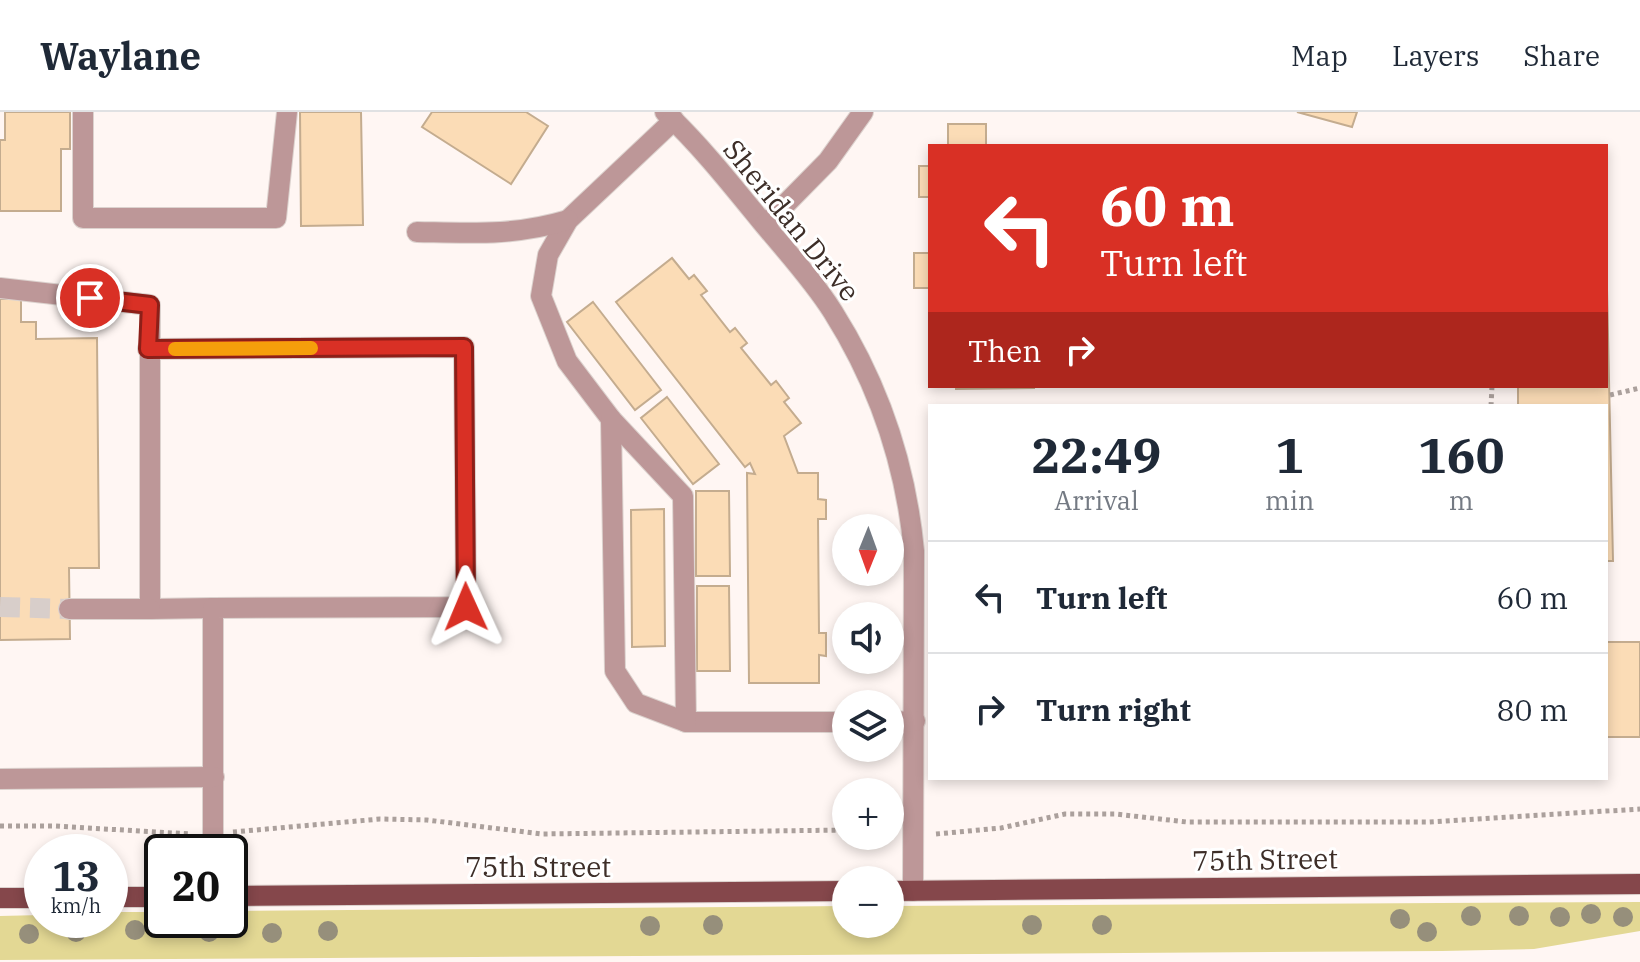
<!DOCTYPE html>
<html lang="en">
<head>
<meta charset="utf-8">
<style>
	:root { --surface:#fff; --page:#f6f6f7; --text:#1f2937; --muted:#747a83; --line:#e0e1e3 }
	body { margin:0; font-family:"IBM Plex Serif",serif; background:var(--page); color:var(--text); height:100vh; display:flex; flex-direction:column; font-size:30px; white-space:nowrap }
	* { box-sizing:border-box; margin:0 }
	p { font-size:26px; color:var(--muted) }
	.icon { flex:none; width:44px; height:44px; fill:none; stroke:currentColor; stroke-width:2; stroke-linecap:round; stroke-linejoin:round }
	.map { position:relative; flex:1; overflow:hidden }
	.details { position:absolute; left:928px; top:292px; width:680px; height:376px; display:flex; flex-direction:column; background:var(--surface); border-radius:0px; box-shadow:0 4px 12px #0003 }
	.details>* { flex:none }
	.hud { position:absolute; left:928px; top:32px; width:680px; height:244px; border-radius:0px; box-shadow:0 4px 12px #0003; background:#d93025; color:#fff; overflow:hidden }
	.needle { width:52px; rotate:181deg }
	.buttons { position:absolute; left:832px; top:402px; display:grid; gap:16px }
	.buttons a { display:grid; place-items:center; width:72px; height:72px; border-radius:50%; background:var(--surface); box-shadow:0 4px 12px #0003; font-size:40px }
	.speed { position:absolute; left:24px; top:722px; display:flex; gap:16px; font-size:40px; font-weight:700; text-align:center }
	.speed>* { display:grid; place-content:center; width:104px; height:104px; border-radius:50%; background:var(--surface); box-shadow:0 4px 12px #0003; line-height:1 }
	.speed small { font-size:20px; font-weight:400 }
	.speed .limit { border:4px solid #111; border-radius:12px; background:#fff; color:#111 }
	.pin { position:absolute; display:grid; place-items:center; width:68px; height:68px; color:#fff; margin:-34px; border:4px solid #fff; border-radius:50%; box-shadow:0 2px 8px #0007 }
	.me { position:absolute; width:88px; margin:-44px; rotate:359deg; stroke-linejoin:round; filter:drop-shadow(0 0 6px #0008) }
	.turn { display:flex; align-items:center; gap:28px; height:168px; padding:0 40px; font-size:36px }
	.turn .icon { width:104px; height:104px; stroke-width:2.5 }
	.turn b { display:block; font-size:56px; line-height:68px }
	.then { display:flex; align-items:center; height:76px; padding:0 40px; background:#0003; gap:16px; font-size:30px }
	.eta { display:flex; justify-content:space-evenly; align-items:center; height:136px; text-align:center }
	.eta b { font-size:48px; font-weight:800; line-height:56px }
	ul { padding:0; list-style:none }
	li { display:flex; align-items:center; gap:24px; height:112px; padding:0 40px; border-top:2px solid var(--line) }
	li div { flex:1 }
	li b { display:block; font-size:30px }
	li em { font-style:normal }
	header { display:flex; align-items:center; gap:48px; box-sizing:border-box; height:112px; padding:0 40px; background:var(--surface); border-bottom:2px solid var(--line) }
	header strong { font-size:38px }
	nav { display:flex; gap:44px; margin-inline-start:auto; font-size:28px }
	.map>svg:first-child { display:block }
	.green { fill:#e3d894 }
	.building { fill:#fbdcb6; stroke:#c4ac8f; stroke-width:2 }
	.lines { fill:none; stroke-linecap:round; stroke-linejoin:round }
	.minor-tunnel { stroke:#d8ceca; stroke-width:20; stroke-dasharray:20 10; stroke-linecap:butt }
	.minor-casing { stroke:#dcd2ce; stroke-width:22 }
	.major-casing { stroke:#dcd2ce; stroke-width:22 }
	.path { stroke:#aba09c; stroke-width:5; stroke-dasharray:4 4; stroke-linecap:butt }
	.minor { stroke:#bd9798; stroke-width:20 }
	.major { stroke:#85474b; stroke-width:20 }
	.tree { fill:#968f7b }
	.route-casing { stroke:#8d1f18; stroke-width:20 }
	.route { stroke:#d93025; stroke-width:14 }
	.slow { stroke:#f59e0b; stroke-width:14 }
	.labels { text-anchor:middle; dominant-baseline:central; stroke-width:6; stroke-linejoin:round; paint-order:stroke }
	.street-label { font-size:28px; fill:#3d2e28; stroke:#fff }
</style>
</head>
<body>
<header>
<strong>Waylane</strong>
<nav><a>Map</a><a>Layers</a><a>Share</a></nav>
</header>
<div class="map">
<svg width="1640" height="850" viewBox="0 0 1640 850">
	<rect width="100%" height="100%" fill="#fff6f3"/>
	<polygon class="green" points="1640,790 1640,819 1534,837 1442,839 0,848 0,804 42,803 42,808 110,808 110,800 162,800 162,808 230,808 230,799 846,794 846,812 890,812 890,794"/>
	<g class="building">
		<polygon points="5,0 70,0 70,37 61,37 61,99 0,99 0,28 5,28"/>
		<polygon points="300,0 361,0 363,113 301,114"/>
		<polygon points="432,0 526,0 548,14 511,72 422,15"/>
		<polygon points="1297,0 1357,0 1352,15"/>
		<rect x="948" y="12" width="38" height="22"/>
		<rect x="919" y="54" width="11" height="31"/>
		<polygon points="1606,132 1613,449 1606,449 1606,294 1518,294 1518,274 1606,274"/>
		<rect x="914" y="141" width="16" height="35"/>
		<polygon points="672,146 689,167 694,163 707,179 701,183 730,220 735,216 747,231 741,236 771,273 776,269 789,286 784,290 801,311 784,324 798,361 818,361 818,387 826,388 826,407 818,407 819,521 826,521 826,544 819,543 819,571 749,571 747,361 755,362 750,351 745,355 616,190"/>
		<polygon points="0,187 21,187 21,210 36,210 36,227 97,226 99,456 69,456 70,527 0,528"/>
		<polygon points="593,190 661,278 635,298 567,210"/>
		<polygon points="956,274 1034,274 1034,276 956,277"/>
		<polygon points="667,285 719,352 693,372 641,306"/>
		<polygon points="696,379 729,379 730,464 696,464"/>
		<polygon points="664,397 665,534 632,535 631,398"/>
		<polygon points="697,474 729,474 730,559 697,559"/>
		<rect x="1606" y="530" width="34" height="95"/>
	</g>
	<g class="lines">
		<polyline class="minor-tunnel" points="0,495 69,497"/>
		<g class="minor-casing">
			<g id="minor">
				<polyline points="83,0 83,106 276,106 287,0"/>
				<path d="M665,0C700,33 731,72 762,110C786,139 813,168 833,200C879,273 906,354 914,439L913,779"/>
				<polyline points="674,8 568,108 548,143 541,184 567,249 611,307 615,559 636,591 686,610 846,610"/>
				<polyline points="765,113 828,49 863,0"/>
				<path d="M417,120C472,121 514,124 568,108"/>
				<polyline points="0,176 150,193 150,497 213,496"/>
				<polyline points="148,237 464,235 466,495 213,496 213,740"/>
				<polyline points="611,307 683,384 686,610"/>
				<polyline points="69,497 150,497"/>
				<polyline points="890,610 915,609"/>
				<polyline points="0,667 214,665"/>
			</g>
		</g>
		<g class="major-casing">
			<g id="major">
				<polyline points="890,779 1640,772"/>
				<polyline points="230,784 846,779"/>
				<polyline points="110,785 162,785"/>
				<polyline points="0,786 42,786"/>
			</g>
		</g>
		<g class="path">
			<polyline points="1610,283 1640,276"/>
			<polyline points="1491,294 1492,274"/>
			<polyline points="0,714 54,714 191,722"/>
			<polyline points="233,720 380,707 427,708 542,722 846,718"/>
			<polyline points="936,722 1001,716 1065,702 1115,702 1187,710 1428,710 1640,697"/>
		</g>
		<use href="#minor" class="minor"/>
		<use href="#major" class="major"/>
	</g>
	<g class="tree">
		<circle cx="1591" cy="802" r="10"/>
		<circle cx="1471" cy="804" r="10"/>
		<circle cx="1519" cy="804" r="10"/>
		<circle cx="1560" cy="805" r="10"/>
		<circle cx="1623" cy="805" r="10"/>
		<circle cx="1400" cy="807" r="10"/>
		<circle cx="713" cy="813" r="10"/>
		<circle cx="1032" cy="813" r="10"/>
		<circle cx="1102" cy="813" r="10"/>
		<circle cx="650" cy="814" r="10"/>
		<circle cx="135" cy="818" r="10"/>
		<circle cx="328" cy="819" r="10"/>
		<circle cx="76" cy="820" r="10"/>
		<circle cx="209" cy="820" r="10"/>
		<circle cx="1427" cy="820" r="10"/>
		<circle cx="272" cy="821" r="10"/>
		<circle cx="29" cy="822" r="10"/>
	</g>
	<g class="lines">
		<g class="route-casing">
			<polyline id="route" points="90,186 150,193 148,237 464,235 466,495"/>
		</g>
		<use href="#route" class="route"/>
		<polyline class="slow" points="175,237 311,236"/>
	</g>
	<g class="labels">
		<g class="street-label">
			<text transform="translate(792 108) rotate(51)">Sheridan Drive</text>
			<text transform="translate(1265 747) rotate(-1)">75th Street</text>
			<text x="538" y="754">75th Street</text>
		</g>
	</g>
</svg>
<div class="buttons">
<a><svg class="needle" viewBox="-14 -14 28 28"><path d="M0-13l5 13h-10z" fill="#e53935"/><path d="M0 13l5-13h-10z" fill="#747a83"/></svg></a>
<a><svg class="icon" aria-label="sound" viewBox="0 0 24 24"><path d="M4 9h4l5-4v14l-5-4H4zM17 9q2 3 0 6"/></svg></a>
<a><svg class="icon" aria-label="layers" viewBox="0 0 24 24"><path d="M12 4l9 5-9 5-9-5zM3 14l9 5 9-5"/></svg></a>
<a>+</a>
<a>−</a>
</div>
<div class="speed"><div>13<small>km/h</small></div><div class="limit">20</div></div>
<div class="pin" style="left:90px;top:186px;background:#d93025"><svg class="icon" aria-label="arrive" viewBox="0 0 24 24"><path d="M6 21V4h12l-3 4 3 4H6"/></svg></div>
<svg class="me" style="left:466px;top:495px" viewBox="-20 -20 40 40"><path d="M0-17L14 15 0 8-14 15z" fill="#d93025" stroke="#fff" stroke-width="4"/></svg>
<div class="hud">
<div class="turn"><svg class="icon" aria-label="left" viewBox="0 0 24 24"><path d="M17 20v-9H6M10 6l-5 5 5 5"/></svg><div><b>60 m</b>Turn left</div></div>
<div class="then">Then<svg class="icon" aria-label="right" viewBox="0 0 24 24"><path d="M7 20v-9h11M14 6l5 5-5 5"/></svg></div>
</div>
<section class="details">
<div class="eta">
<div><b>22:49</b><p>Arrival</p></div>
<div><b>1</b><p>min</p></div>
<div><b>160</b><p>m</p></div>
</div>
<ul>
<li><svg class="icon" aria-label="left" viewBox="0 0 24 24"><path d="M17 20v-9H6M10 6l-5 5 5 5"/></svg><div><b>Turn left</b></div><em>60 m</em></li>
<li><svg class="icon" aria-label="right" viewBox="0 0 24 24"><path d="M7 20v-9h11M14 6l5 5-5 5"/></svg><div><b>Turn right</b></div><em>80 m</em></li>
</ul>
</section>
</div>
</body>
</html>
